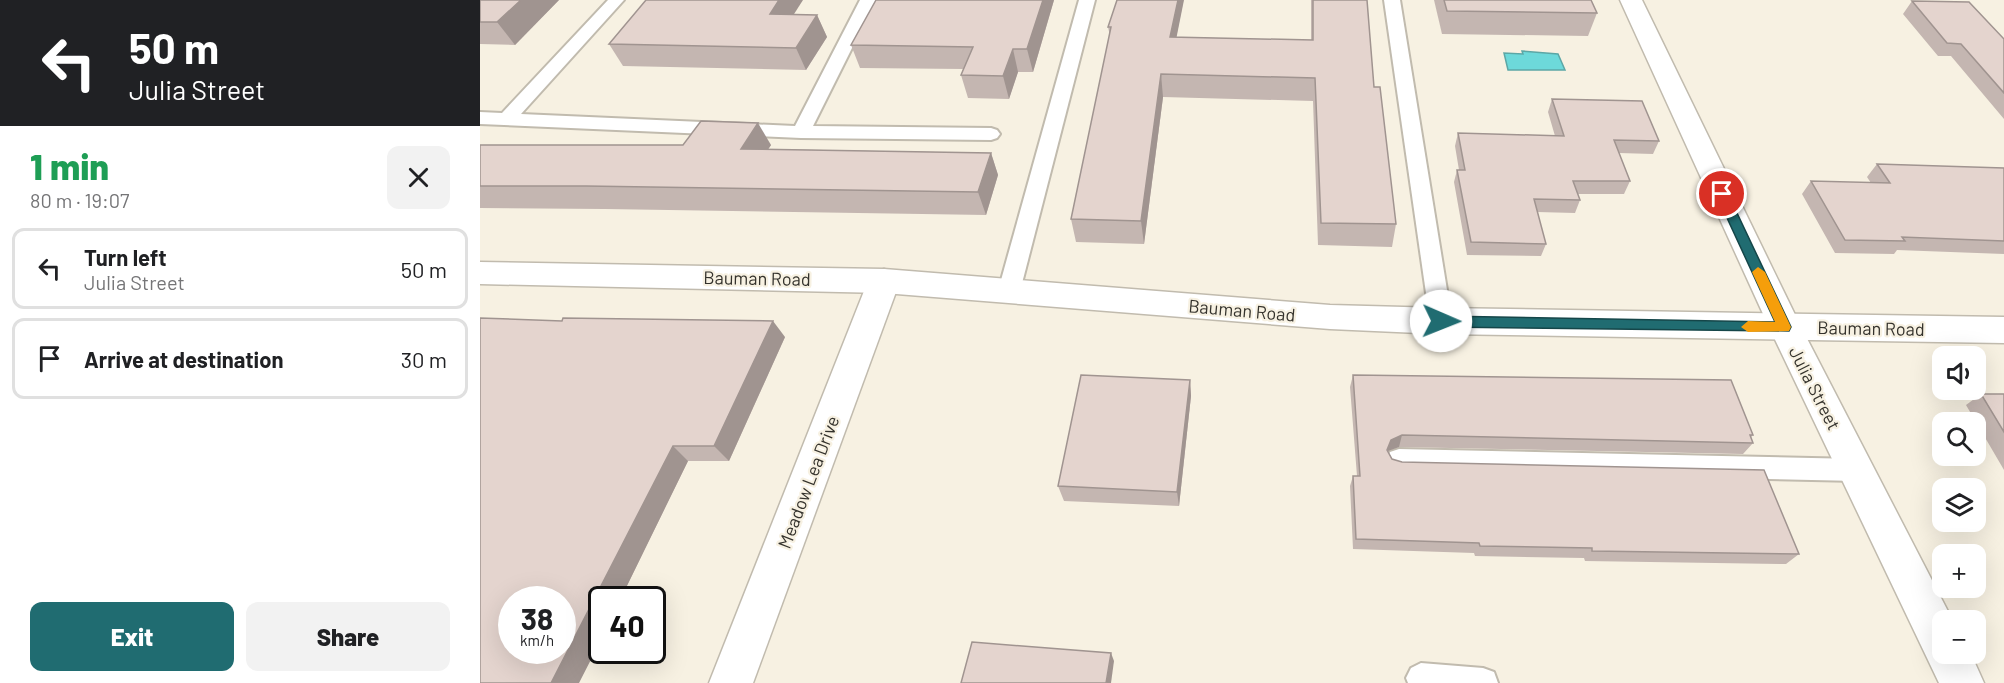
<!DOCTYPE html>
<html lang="en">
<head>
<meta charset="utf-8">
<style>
	:root { --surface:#fff; --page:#f2f2f2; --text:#202124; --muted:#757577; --line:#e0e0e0; --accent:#206c71 }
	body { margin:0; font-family:Barlow,sans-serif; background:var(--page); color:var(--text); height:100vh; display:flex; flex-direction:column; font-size:22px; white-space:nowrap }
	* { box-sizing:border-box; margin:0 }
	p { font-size:20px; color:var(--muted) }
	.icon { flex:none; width:33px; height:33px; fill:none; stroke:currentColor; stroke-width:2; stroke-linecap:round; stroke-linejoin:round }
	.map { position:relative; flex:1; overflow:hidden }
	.sheet { display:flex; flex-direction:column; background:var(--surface); width:480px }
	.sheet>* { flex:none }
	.hud { background:#202124; color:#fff; overflow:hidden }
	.buttons { position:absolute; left:1452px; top:346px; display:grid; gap:12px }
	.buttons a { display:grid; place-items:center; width:54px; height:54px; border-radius:12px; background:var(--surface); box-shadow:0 6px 24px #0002; font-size:30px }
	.speed { position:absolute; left:18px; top:586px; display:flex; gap:12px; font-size:30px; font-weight:700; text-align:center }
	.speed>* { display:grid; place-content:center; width:78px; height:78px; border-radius:50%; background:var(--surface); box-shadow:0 6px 24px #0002; line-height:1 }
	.speed small { font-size:15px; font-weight:400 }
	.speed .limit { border:3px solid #111; border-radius:9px; background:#fff; color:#111 }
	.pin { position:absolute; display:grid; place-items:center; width:51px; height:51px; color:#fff; margin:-26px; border:3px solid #fff; border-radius:50%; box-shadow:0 2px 6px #0007 }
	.me { position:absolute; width:66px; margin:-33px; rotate:91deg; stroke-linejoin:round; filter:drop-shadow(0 0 4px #0008) }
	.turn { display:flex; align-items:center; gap:21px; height:126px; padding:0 30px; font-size:27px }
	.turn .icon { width:78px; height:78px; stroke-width:2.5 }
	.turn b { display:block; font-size:42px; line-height:51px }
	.round { display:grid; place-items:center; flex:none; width:63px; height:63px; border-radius:12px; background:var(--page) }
	.overview { display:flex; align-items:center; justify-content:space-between; height:102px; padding:0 30px }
	h1 { font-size:36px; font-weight:800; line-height:45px; color:#1e9e55 }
	.action { display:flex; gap:12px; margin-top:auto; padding:12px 30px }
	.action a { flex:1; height:69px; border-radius:12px; background:var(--accent); color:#fff; font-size:24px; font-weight:800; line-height:69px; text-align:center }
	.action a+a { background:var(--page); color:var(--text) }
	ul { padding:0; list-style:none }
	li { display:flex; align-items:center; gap:18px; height:81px; margin:0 12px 9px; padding:0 18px; border:3px solid var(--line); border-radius:12px }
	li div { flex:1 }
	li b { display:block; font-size:22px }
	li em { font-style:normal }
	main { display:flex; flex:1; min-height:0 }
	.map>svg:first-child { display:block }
	.water { fill:#6dd9da; stroke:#5ca7a6; stroke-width:1.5 }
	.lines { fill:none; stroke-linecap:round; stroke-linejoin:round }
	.lane-casing { stroke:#c1bbae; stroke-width:4 }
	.street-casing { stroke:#c1bbae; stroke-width:3 }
	.secondary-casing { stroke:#c1bbae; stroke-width:3 }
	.lane { fill:#fff; fill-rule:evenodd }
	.street { fill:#fff; fill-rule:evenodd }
	.secondary { fill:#fff; fill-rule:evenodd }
	.wall { fill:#c4b6b1 }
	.shaded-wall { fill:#a09490 }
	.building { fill:#e4d4ce; stroke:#a09490; stroke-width:1.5; fill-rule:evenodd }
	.route { fill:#206c71; stroke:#154649; stroke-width:1.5 }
	.slow { fill:#f59e0b }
	.labels { text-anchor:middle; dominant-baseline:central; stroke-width:4.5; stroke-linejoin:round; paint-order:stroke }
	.street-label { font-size:18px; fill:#34322c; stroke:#f7f1e2 }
</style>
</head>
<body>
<main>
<section class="sheet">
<div class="hud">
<div class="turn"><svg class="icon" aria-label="left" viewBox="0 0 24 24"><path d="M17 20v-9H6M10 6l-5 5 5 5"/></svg><div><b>50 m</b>Julia Street</div></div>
</div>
<div class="overview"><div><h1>1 min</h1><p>80 m · 19:07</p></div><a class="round"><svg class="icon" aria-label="close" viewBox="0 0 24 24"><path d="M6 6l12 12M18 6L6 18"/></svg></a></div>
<ul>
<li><svg class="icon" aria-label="left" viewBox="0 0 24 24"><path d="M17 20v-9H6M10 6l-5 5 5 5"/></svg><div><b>Turn left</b><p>Julia Street</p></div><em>50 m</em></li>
<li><svg class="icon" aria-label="arrive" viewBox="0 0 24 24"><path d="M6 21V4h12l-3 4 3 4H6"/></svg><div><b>Arrive at destination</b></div><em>30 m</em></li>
</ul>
<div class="action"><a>Exit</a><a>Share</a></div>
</section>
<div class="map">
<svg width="1524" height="683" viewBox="0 0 1524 683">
	<rect width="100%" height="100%" fill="#f7f1e2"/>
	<polygon class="water" points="1042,51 1078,54 1085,70 1028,70 1024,53 1043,54"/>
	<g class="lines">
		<g class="lane-casing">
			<g id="lane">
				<polygon points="128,0 144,0 41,114 315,126 380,0 396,0 333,126 511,128 517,130 520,134 517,138 511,140 321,138 0,124 0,112 22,113"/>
				<polygon points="599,0 615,0 540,291 537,297 529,299 521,297 518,291"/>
				<polygon points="904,0 920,0 972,321 969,327 961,330 953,327 950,321"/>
				<polygon points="919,449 1377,459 1386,462 1390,470 1386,478 1377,481 919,471 910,468 906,460 910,452"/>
				<polygon points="941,663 1003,668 1014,672 1018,683 928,683 926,678 931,668"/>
			</g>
		</g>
		<g class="street-casing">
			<g id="street">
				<polygon points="1140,0 1162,0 1321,327 1473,621 1462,621 1462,654 1491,654 1504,683 1459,683 1289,327"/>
				<polygon points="404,269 415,273 420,281 273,683 229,683 388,281 393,273"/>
			</g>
		</g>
		<g class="secondary-casing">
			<polygon id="secondary" points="0,262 404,269 850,305 961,308 1524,317 1524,343 961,334 850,329 404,293 0,284"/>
		</g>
		<use href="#lane" class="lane"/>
		<use href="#street" class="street"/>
		<use href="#secondary" class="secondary"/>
	</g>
	<g class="wall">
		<polygon points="0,0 79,0 35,45 0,44"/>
		<polygon points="574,0 553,72 538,72 529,99 488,98 481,75 483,69 380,68 371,45"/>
		<polygon points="831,0 887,0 894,87 916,224 912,247 838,245 833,101 683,97 664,244 596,242 591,219 630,36 628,27 696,37 831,40"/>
		<polygon points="954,0 1111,0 1117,13 1108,36 962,34"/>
		<polygon points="1432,1 1524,39 1524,119 1471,56 1458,56 1423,14"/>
		<polygon points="314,15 337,15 347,37 326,70 143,66 129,44"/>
		<polygon points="1072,99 1179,141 1173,154 1139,153 1150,181 1144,194 1098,194 1100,200 1095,213 1057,212 1066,244 1061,256 987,255 974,182 977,170 979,170 975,146 978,133 1075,136 1068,112"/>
		<polygon points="0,145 291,145 288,149 511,153 518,175 506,215 125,209 0,208"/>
		<polygon points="1397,164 1524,168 1524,254 1417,250 1414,254 1355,253 1322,194 1331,181 1391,183 1387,177"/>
		<polygon points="82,321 305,337 249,461 208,461 140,600"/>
		<polygon points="873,375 1273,435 1271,437 1273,443 1263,454 919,447 908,451 912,459 922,462 1319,554 1306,564 1105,561 1104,558 995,556 994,553 873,549 870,486 873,476 877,476 870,387"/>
		<polygon points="710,380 711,396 699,506 584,501 578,486"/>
		<polygon points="1501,394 1524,394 1524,470 1486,405"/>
	</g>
	<g class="shaded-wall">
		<polygon points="41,0 79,0 35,45 17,22"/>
		<polygon points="299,0 323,0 300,36 290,14"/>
		<polygon points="563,0 574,0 553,72 547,49"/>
		<polygon points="698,0 704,0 692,60 690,37"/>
		<polygon points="337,15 347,37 326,70 316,48"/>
		<polygon points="533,49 538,72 529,99 523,76"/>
		<polygon points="681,74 683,97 664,244 661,221"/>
		<polygon points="278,123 291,145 274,171 261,149"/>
		<polygon points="511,153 518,175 506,215 498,192"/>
		<polygon points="293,321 305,337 249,461 234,446"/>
		<polygon points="710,380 711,396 699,506 697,492"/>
		<polygon points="922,435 919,447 908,451 907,450 911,440"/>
		<polygon points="193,446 208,461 140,600 122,600 122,638 99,683 71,683"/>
		<polygon points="631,653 634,661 631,683 626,683"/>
	</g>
	<g class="building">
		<polygon points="0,0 41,0 17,22 0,22"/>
		<polygon points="166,0 299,0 290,14 337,15 316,48 129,44"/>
		<polygon points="396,0 563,0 547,49 533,49 523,76 481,75 493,47 371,45"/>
		<polygon points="637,0 698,0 690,37 833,40 833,0 887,0 894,87 900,87 916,224 841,223 835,78 681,74 661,221 591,219 631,27 628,27"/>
		<polygon points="964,0 1111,0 1117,13 967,11"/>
		<polygon points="1432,1 1489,2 1524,39 1524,93 1481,44 1467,43"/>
		<polygon points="1072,99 1162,101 1179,141 1134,140 1150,181 1093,181 1100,200 1054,199 1066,244 991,242 977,170 985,170 978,133 1084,136"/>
		<polygon points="221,121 278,123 261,149 511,153 498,192 106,186 0,186 0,145 203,145"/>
		<polygon points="1397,164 1524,168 1524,241 1422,237 1425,241 1365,240 1331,181 1410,183"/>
		<path d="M0,318L82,321L83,318L293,321L234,446H193L71,683H0ZM32,600H82V651H32Z"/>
		<polygon points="601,375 710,380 697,492 578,486"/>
		<polygon points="873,375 1251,380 1273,435 1270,435 1273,443 922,435 911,440 907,450 912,459 922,462 1284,470 1319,554 1112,551 1112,548 1000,546 999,543 876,539 873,476 880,476"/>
		<polygon points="1501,394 1524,394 1524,432"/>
		<polygon points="492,642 631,653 626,683 481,683"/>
	</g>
	<polygon class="route" points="1242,190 1248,194 1311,327 1309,331 961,327 955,321 961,316 1295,322 1236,194"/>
	<polygon class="slow" points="1278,267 1285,272 1311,327 1309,331 1268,332 1261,327 1268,321 1295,322 1272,272"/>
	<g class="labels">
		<g class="street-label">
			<text transform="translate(277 278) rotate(1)">Bauman Road</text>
			<text transform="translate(762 310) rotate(5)">Bauman Road</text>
			<text transform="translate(1391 328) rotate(1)">Bauman Road</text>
			<text transform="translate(1335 388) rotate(63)">Julia Street</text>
			<text transform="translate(328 482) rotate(-69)">Meadow Lea Drive</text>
		</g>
	</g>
</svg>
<div class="buttons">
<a><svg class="icon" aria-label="sound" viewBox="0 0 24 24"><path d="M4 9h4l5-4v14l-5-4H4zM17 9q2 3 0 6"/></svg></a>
<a><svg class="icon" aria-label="search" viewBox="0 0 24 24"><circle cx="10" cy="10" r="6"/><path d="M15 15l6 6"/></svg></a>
<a><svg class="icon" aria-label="layers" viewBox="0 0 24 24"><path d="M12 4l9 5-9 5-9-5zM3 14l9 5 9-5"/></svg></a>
<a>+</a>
<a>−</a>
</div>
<div class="speed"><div>38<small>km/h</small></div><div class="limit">40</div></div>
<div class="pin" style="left:1242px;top:194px;background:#d93025"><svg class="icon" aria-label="arrive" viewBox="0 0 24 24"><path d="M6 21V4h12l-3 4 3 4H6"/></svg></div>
<svg class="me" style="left:961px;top:321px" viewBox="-20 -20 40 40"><circle r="19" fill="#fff"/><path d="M0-13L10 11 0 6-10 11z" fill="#206c71"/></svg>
</div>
</main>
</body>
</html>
